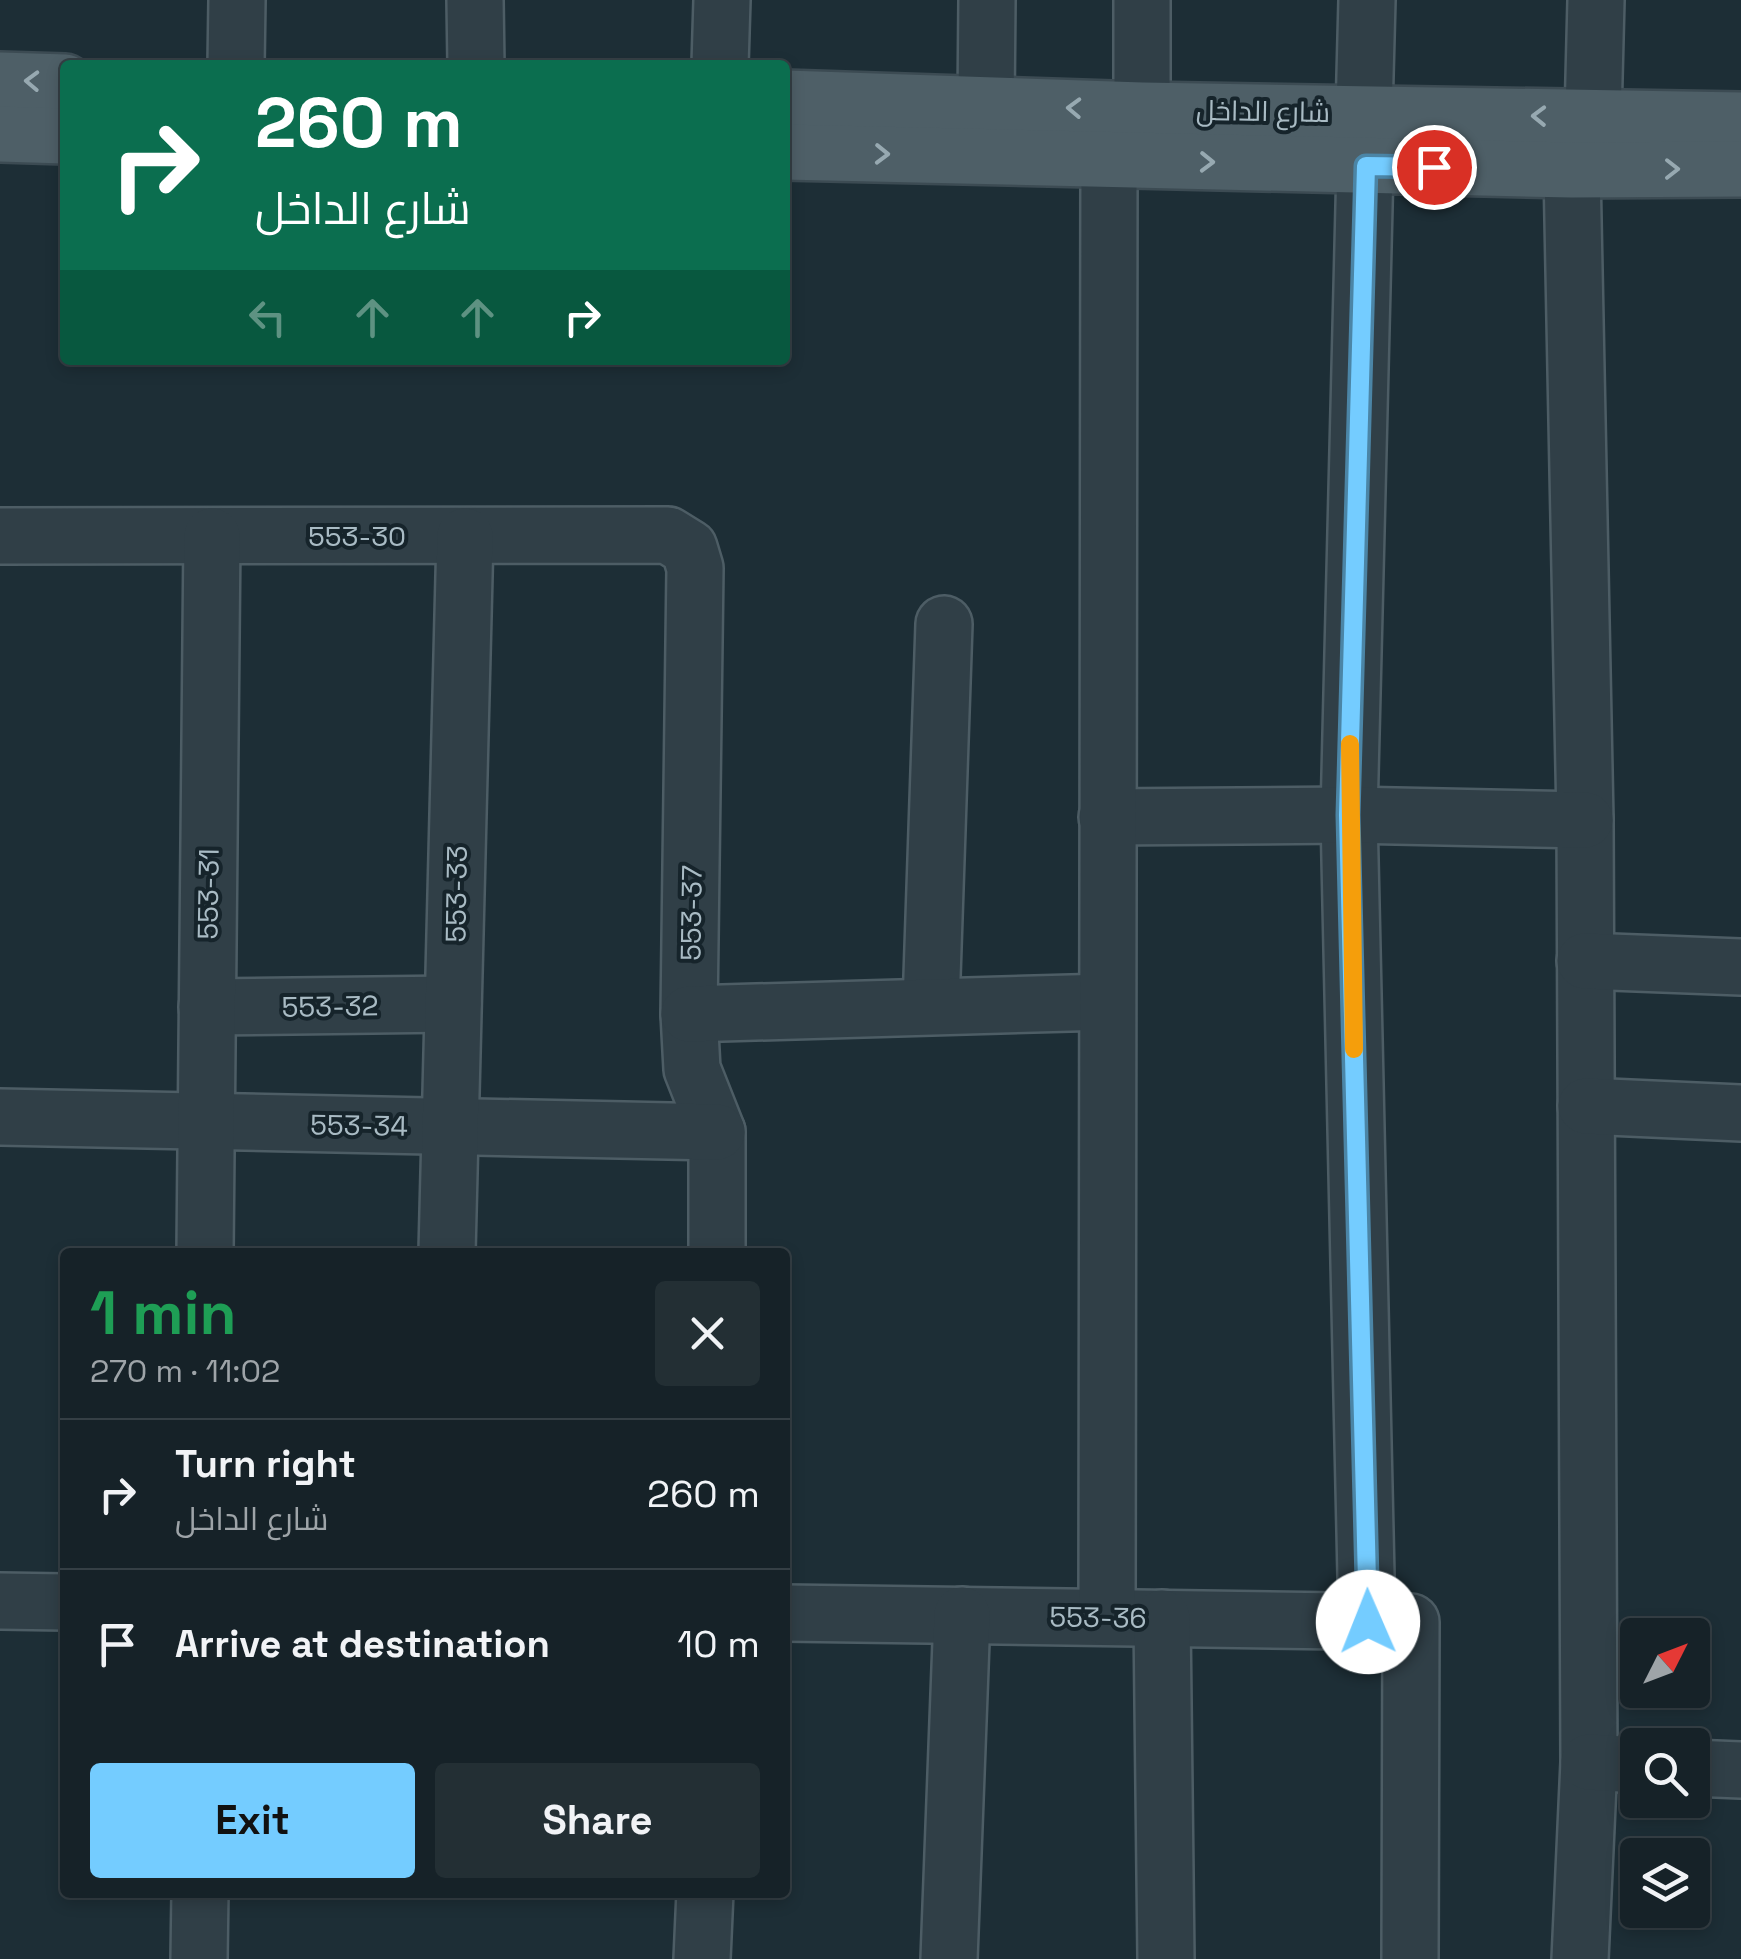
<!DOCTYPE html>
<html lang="en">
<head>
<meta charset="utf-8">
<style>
	:root { --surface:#162228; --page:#232f34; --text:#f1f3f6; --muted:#9ea4a8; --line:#353f45; --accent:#74ccff }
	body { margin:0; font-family:"Space Grotesk",Cairo,sans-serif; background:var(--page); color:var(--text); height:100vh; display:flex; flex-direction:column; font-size:38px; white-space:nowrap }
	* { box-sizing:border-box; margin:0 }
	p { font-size:32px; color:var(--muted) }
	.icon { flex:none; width:55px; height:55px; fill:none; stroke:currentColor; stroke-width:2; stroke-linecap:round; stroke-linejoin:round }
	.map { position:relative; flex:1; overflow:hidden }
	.side { position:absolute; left:60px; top:1248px; width:730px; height:650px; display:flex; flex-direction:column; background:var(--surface); border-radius:10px; box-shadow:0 5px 15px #0003,0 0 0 2px var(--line) }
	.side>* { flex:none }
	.top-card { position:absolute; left:60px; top:60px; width:730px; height:305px; border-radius:10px; box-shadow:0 5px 15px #0003,0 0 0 2px var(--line); background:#0b6e4f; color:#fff; overflow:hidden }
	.needle { width:65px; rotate:48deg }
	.controls { position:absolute; left:1620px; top:1618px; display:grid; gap:20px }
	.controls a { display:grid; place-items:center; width:90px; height:90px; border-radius:10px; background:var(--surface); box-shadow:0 5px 15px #0003,0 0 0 2px var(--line); font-size:50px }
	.pin { position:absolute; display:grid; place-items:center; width:85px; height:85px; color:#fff; margin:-42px; border:5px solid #fff; border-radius:50%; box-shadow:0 2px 10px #0007 }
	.me { position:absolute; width:110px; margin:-55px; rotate:359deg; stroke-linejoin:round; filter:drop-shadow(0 0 8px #0008) }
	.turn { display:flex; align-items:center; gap:35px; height:210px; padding:0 30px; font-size:45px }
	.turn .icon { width:130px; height:130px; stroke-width:2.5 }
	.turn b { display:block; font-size:70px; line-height:85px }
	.lanes { display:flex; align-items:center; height:95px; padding:0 30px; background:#0003; justify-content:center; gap:50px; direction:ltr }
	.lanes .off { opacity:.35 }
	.round { display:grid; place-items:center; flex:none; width:105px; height:105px; border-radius:10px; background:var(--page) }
	.headline { display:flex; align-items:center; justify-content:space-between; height:170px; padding:0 30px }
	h1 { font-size:60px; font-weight:700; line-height:75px; color:#1e9e55 }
	.button { display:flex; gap:20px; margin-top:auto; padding:20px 30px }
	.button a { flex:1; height:115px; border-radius:10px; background:var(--accent); color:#111; font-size:40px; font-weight:700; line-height:115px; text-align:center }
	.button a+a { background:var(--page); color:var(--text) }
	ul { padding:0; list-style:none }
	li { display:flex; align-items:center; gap:30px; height:150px; padding:0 30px; border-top:2px solid var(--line) }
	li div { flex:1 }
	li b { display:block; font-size:38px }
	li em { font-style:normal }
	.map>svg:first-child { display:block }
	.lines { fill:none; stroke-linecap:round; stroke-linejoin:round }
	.minor-casing { stroke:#4d5d65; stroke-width:60 }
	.major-casing { stroke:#3c4b53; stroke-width:60 }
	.minor { stroke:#303f47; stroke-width:55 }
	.major { stroke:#4e5f67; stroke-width:55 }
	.oneway { stroke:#97a9b1 }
	.route-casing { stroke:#4b85a6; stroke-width:25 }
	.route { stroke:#74ccff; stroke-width:18 }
	.slow { stroke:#f59e0b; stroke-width:18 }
	.labels { text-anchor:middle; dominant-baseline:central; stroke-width:8; stroke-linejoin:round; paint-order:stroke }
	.street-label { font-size:28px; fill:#a9bbc4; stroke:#16242b }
</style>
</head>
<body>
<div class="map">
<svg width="1741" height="1959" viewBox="0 0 1741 1959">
	<rect width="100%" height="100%" fill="#1d2e36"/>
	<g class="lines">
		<g class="minor-casing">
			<g id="minor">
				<polyline points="475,0 476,65"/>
				<polyline points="236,65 237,0"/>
				<polyline points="720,65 722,0"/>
				<polyline points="986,105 987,0"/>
				<polyline points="1142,110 1142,0"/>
				<polyline points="1364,113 1367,0"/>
				<polyline points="1593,117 1596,0"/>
				<polyline points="1365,166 1349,815 1367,1621"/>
				<polyline points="1572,170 1585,820 1589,1762 1580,1959"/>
				<polyline points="0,536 668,535 689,548 695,568 689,1014 692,1069 717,1132 717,1252"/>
				<polyline points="1107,817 1349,815 1585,820"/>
				<polyline points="1585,961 1741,967"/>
				<polyline points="931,1006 944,624"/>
				<polyline points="207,1007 453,1004"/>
				<polyline points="689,1014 1107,1002"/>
				<polyline points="1586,1106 1741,1113"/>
				<polyline points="0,1117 717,1132"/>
				<polyline points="205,1252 212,536"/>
				<polyline points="447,1252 465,536"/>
				<polyline points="0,1601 65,1602"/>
				<polyline points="785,1613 1411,1622 1410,1959"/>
				<polyline points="1107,1617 1109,159"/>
				<polyline points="1162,1618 1166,1959"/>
				<polyline points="1589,1762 1638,1765"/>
				<polyline points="1692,1768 1741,1770"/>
				<polyline points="199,1959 200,1892"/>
				<polyline points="702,1959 705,1892"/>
				<polyline points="949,1959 962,1615"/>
			</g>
		</g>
		<g class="major-casing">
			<g id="major">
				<polyline points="0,80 65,82"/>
				<polyline points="785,98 1142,110 1741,120"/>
				<polyline points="0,134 65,136"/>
				<polyline points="785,152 1572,170 1741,169"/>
			</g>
		</g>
		<use href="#minor" class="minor"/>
		<use href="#major" class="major"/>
	</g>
	<defs><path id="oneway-chevron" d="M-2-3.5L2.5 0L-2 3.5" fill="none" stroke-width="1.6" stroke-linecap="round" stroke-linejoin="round" transform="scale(2.5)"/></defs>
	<g class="oneway">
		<use href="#oneway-chevron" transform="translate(32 81) rotate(-178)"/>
		<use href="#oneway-chevron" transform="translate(1074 108) rotate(-178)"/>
		<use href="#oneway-chevron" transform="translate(1539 116) rotate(-179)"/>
		<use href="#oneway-chevron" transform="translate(882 154) rotate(1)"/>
		<use href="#oneway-chevron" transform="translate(1207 162) rotate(1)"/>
		<use href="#oneway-chevron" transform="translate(1672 169)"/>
	</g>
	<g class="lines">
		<g class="route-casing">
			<polyline id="route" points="1368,1622 1348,815 1366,166 1434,167"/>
		</g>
		<use href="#route" class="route"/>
		<polyline class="slow" points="1350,744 1354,1049"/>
	</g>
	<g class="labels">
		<g class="street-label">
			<text transform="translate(1263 111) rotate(1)">شارع الداخل</text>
			<text x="357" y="536">553-30</text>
			<text transform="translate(208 894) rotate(-89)">553-31</text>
			<text transform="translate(456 894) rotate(-89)">553-33</text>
			<text transform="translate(691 913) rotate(-89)">553-37</text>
			<text transform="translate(330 1006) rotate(-1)">553-32</text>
			<text transform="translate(359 1125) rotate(1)">553-34</text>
			<text transform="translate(1098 1617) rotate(1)">553-36</text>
		</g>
	</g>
</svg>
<div class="controls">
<a><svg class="needle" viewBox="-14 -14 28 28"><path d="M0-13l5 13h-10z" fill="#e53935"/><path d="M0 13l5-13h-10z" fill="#9ea4a8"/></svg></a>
<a><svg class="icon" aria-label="search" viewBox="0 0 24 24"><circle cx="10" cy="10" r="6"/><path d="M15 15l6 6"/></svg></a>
<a><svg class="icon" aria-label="layers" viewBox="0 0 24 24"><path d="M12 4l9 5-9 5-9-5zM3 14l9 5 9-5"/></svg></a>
</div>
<div class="pin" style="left:1434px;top:167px;background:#d93025"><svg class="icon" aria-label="arrive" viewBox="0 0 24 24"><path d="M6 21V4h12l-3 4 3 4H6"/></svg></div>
<svg class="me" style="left:1368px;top:1622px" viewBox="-20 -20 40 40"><circle r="19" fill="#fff"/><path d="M0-13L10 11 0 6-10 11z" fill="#74ccff"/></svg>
<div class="top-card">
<div class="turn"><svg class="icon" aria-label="right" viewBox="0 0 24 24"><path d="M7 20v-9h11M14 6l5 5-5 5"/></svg><div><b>260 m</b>شارع الداخل</div></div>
<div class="lanes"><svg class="icon off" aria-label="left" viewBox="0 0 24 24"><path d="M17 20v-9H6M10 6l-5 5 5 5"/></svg><svg class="icon off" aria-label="ahead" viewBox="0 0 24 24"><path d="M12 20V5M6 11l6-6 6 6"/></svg><svg class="icon off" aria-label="ahead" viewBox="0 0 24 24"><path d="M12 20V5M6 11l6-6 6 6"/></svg><svg class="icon" aria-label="right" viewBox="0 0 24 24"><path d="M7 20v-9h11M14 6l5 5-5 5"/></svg></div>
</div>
<section class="side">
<div class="headline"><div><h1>1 min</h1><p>270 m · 11:02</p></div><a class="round"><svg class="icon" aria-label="close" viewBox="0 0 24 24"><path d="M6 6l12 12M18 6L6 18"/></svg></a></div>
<ul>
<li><svg class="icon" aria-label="right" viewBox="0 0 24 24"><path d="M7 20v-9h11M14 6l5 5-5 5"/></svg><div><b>Turn right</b><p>شارع الداخل</p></div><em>260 m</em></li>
<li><svg class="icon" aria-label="arrive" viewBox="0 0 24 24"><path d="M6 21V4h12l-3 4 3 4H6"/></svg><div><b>Arrive at destination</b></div><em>10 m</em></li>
</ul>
<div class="button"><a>Exit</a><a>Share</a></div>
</section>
</div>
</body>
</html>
